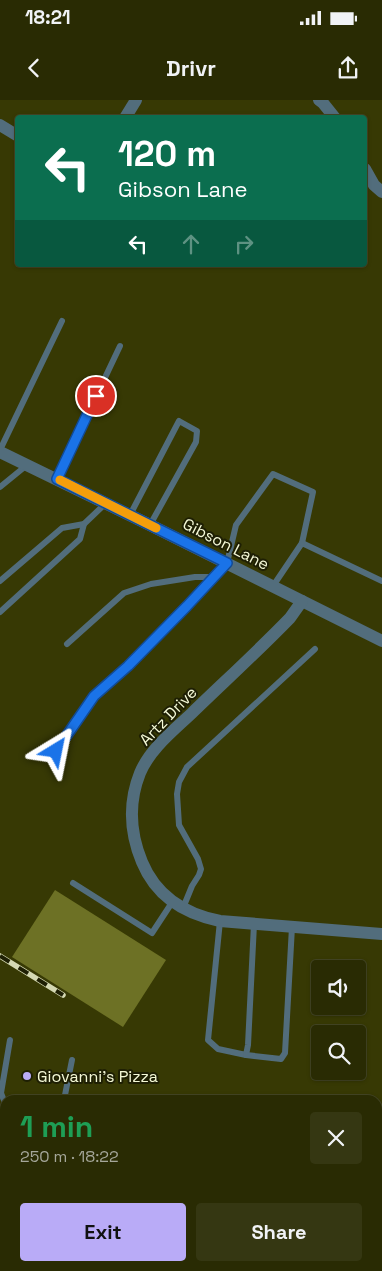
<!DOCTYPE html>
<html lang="en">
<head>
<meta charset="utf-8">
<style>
	:root { --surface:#292b03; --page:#353712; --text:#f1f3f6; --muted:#a5a79a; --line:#454725; --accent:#b9abf7 }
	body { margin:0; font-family:"Space Grotesk",sans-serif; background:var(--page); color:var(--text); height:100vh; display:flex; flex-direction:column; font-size:19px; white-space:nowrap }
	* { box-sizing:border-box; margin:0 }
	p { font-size:16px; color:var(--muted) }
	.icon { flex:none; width:28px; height:28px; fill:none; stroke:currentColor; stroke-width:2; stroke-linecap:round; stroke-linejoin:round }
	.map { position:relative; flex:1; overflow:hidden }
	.sheet { position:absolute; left:0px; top:995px; width:382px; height:176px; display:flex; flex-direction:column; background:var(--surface); border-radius:15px 15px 0 0; box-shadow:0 1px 4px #0004,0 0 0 1px var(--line) }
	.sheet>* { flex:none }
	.top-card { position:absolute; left:15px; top:15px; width:352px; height:152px; border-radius:5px; box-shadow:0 1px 4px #0004,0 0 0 1px var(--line); background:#0b6e4f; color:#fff; overflow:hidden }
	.tools { position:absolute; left:311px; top:860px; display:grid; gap:10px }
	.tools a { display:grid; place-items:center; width:55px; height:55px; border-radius:5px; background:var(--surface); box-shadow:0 1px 4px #0004,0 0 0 1px var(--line); font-size:25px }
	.pin { position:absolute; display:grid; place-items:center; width:42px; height:42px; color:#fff; margin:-21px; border:2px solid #fff; border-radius:50%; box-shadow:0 1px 5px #0007 }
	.me { position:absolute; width:55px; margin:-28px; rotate:35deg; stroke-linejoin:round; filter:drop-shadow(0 0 4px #0008) }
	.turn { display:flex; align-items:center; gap:18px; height:105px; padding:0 20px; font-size:22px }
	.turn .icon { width:65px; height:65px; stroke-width:2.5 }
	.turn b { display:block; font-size:35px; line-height:42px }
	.lanes { display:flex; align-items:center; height:48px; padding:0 20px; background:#0003; justify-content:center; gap:25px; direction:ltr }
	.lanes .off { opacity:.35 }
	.round { display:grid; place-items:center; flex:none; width:52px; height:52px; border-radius:5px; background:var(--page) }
	.overview { display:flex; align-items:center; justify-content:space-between; height:85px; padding:0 20px }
	h1 { font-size:30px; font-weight:700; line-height:38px; color:#1e9e55 }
	.action { display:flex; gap:10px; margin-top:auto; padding:10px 20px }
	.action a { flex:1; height:58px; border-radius:5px; background:var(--accent); color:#111; font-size:20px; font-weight:700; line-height:58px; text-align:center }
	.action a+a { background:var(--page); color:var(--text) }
	.status { display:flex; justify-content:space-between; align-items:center; height:35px; padding:0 25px; background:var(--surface); direction:ltr }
	.status svg { height:14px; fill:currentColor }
	header { display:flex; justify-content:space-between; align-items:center; height:65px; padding:0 20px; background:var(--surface); font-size:22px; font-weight:700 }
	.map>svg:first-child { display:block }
	.building { fill:#6d7125 }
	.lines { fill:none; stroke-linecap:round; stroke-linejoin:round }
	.lane { stroke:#526d7c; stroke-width:6 }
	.street { stroke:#526d7c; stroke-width:12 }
	.primary { stroke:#69a3c1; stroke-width:15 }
	.rail-casing { stroke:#d4d8b3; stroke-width:5.5 }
	.rail { stroke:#1e1f04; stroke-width:4; stroke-dasharray:11; stroke-linecap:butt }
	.route-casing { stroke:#114b97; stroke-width:12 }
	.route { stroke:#1a73e8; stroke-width:9 }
	.slow { stroke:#f59e0b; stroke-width:9 }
	.poi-dot { fill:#b9abf7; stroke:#1e1f04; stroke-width:2 }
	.labels { text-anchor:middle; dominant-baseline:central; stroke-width:4; stroke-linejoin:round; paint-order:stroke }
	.street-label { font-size:16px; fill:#f5f9d7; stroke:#1e1f04 }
	.poi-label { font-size:16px; fill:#f5f9d7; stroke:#1e1f04; text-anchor:start }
</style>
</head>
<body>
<div class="status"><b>18:21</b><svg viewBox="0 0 49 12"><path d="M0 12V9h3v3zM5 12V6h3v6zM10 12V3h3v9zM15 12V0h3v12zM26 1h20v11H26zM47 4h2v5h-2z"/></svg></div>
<header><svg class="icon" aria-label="back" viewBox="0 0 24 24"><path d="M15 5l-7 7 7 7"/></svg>Drivr<svg class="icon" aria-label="share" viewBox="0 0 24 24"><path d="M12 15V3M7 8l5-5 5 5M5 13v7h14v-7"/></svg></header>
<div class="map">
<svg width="382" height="1171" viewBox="0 0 382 1171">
	<rect width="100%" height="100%" fill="#373904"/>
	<polygon class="building" points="55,790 166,860 123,927 12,857"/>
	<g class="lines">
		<g class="lane">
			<polyline points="0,350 62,221"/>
			<polyline points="57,379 120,246"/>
			<polyline points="0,387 27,365"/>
			<polyline points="130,415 179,321 197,331 196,342 150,425"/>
			<polyline points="0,481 62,428 84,424"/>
			<polyline points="273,486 302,443 382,481"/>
			<polyline points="0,512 80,439 84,424 106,403"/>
			<polyline points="67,544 124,493 151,484 195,477 214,477"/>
			<polyline points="56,651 94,596 128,566 187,506 227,463 236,425 273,374 313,392 302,443"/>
			<polyline points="73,783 152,833 173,801"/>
			<polyline points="183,808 192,786 199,775 201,769 198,759 179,725 177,694 179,682 187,667 315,549"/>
			<polyline points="220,821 208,940 218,949 246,955 248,945 254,824"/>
			<polyline points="246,955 281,959 285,953 292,827"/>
			<polyline points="64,1000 72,960"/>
			<polyline points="92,1000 94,999 101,1000"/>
			<polyline points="5,1003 1,993 10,940"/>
			<polyline points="378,1044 382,1041"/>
			<polyline points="117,1171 130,1171"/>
		</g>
		<g class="street">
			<polyline points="319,0 323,3 335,18"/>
			<polyline points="125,18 136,0"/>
			<polyline points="0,25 18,36"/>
			<polyline points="365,69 374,85 382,92"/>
			<polyline points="0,352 150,425 382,541"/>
			<path d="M302,501L290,518C258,551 224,582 192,613C173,631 150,649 140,673C128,703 130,733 142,762C156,796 185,814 220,821L382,834"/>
			<polyline points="378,1147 382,1140"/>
			<polyline points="362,1171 365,1166"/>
		</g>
		<g class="primary">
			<polyline points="0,1074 5,1075"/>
			<polyline points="0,1098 5,1099"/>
			<polyline points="378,1123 382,1124"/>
			<polyline points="378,1152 382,1153"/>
		</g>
		<g class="rail-casing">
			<polyline id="rail" points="0,856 63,895"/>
		</g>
		<use href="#rail" class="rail"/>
	</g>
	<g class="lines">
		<g class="route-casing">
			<polyline id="route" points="56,651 94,596 128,566 187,506 227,463 57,379 96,296"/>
		</g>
		<use href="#route" class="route"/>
		<polyline class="slow" points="60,380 156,428"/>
	</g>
	<circle class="poi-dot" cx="27" cy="976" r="5"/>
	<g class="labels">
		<g class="street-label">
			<text transform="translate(226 444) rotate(27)">Gibson Lane</text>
			<text transform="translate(168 616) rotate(-46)">Artz Drive</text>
		</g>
		<g class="poi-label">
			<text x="37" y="976">Giovanni's Pizza</text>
		</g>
	</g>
</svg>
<div class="tools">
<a><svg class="icon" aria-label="sound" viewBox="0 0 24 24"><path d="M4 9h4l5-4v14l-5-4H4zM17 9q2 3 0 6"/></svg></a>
<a><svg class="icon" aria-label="search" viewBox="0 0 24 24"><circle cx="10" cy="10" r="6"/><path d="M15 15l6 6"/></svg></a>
</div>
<div class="pin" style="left:96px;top:296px;background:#d93025"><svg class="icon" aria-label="arrive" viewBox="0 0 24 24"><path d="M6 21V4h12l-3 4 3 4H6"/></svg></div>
<svg class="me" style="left:56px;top:651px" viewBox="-20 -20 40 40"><path d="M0-17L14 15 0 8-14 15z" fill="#1a73e8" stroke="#fff" stroke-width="4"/></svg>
<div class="top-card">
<div class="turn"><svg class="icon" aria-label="left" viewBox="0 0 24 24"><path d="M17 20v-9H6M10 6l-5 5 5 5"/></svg><div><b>120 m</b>Gibson Lane</div></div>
<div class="lanes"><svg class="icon" aria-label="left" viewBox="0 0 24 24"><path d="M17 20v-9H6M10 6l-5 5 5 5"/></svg><svg class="icon off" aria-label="ahead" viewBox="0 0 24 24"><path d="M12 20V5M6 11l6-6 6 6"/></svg><svg class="icon off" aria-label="right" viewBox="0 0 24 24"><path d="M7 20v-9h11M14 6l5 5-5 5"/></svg></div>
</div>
<section class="sheet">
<div class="overview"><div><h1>1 min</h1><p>250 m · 18:22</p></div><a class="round"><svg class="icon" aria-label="close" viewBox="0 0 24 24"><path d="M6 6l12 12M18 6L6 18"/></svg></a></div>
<div class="action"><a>Exit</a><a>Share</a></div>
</section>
</div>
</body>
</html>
